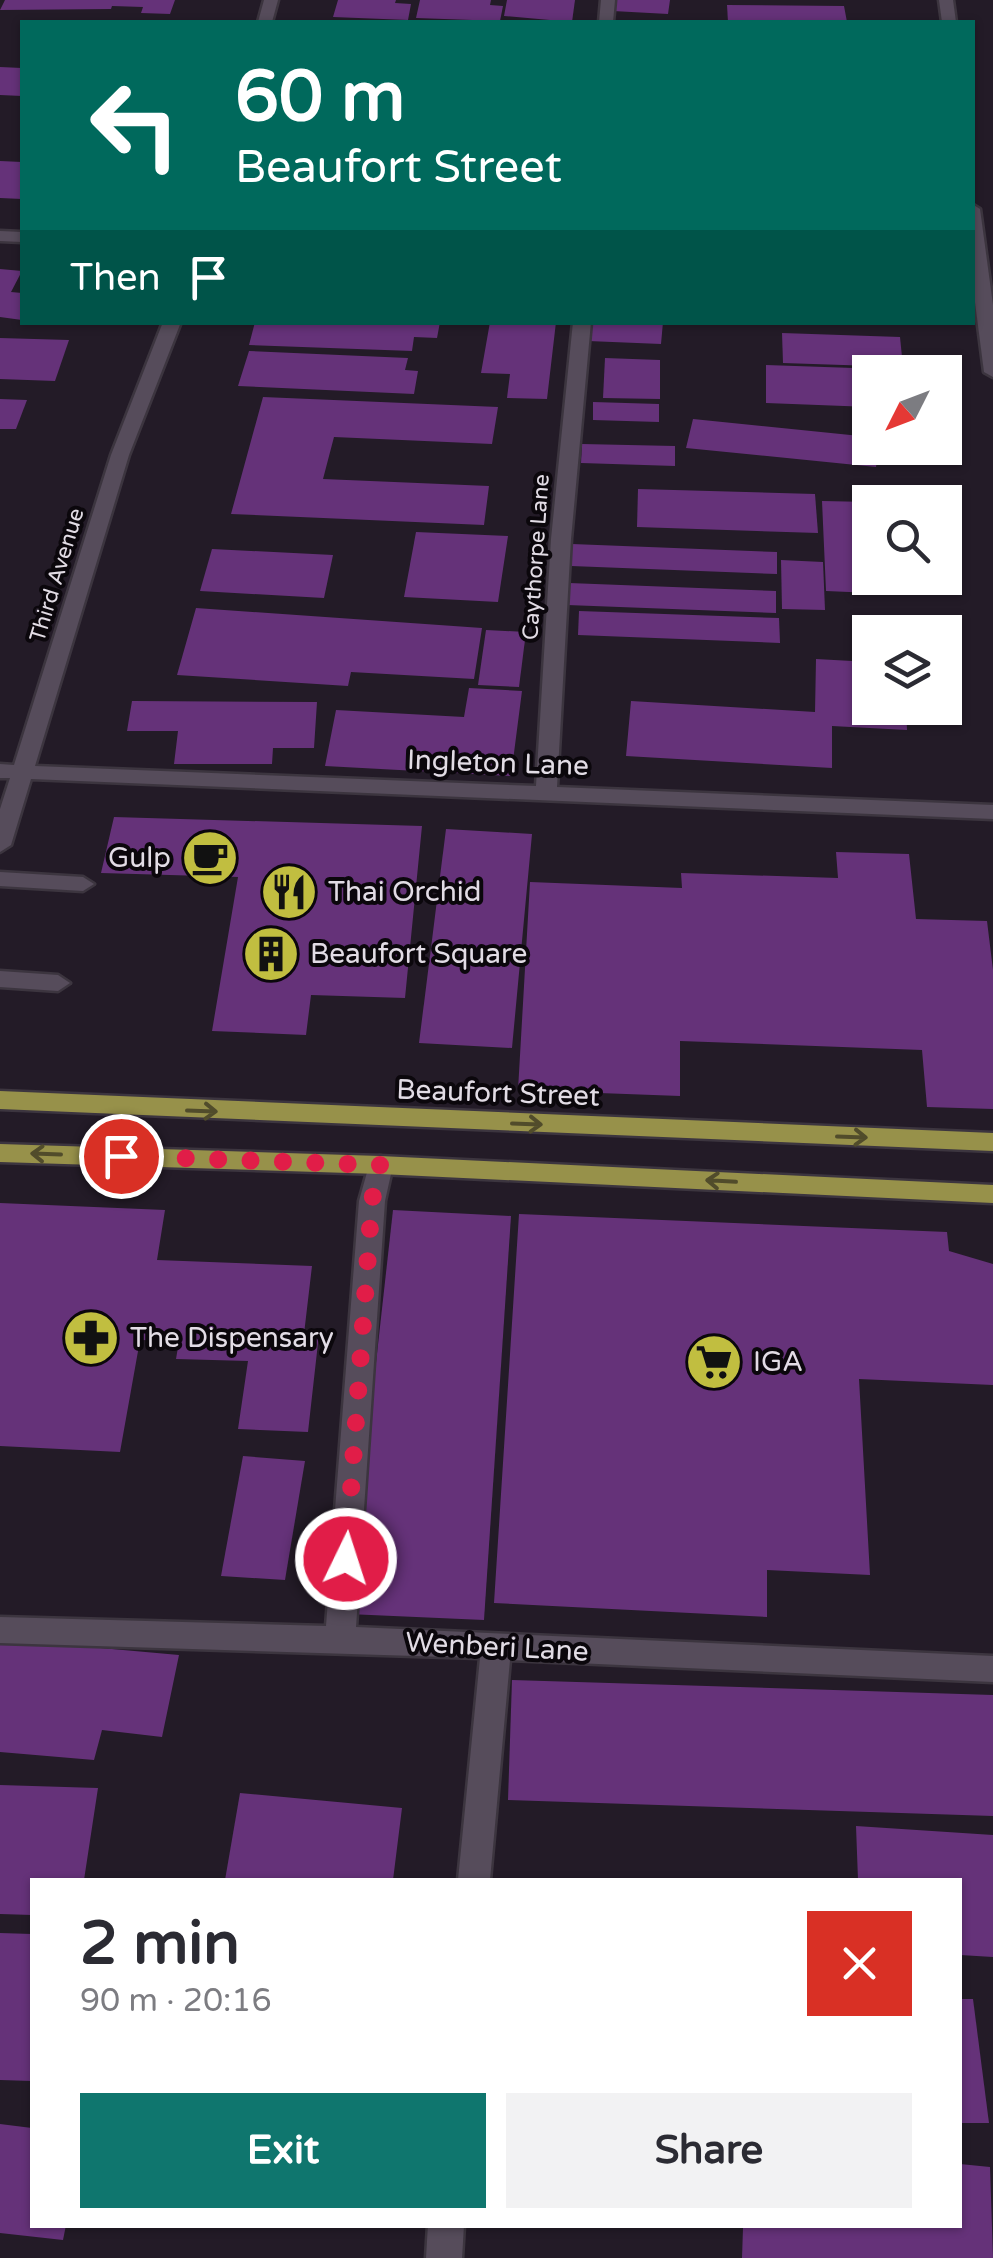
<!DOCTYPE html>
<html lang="en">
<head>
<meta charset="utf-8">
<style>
	:root { --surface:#fff; --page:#f2f2f3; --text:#2b2b33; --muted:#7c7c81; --accent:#0f766e }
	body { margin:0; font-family:"Varela Round",sans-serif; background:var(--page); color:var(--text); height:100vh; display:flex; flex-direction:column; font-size:38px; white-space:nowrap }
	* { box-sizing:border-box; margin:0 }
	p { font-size:32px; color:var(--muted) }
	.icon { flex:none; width:55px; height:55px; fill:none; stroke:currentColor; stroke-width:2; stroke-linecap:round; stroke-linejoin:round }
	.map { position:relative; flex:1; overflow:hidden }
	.panel { position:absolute; left:30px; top:1878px; width:932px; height:350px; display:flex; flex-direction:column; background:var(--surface); border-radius:0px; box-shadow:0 2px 8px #0004 }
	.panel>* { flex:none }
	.top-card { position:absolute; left:20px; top:20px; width:955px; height:305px; border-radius:0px; box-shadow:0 2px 8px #0004; background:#00695c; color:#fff; overflow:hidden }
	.needle { width:65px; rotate:228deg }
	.tools { position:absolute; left:852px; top:355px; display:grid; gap:20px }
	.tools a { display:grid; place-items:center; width:110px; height:110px; border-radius:0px; background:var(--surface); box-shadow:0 2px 8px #0004; font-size:50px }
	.pin { position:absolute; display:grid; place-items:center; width:85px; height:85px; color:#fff; margin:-42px; border:5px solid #fff; border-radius:50%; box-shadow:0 2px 10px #0007 }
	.me { position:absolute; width:110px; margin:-55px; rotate:4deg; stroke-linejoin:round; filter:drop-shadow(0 0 8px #0008) }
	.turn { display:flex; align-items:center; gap:35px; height:210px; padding:0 50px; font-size:45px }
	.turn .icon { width:130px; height:130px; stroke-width:2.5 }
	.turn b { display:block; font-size:70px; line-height:85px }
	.then { display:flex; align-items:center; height:95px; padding:0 50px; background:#0003; gap:20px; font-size:38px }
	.round { display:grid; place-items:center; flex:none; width:105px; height:105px; border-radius:0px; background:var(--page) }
	.headline { display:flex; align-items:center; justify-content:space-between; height:170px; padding:0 50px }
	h1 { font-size:60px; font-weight:700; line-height:75px }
	.button { display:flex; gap:20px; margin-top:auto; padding:20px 50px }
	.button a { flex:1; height:115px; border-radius:0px; background:var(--accent); color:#fff; font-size:40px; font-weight:700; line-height:115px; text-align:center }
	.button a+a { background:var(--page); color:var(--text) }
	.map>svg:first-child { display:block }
	.building { fill:#653279 }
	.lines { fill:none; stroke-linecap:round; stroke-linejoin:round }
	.minor-casing { stroke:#3c353f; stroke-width:5 }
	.major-casing { stroke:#3c353f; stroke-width:5 }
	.minor { fill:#564c5b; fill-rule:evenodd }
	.major { fill:#97914a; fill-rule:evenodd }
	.oneway { stroke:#514c2b }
	.route { stroke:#e11d48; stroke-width:18; stroke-dasharray:0 32.4 }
	.labels { text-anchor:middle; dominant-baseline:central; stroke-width:8; stroke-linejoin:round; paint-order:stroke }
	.far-street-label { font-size:22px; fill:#e2dce5; stroke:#0b070c }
	.street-label { font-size:28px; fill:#e2dce5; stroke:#0b070c }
	.poi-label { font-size:28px; fill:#e2dce5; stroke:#0b070c; text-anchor:start }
</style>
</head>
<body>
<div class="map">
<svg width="993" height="2258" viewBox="0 0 993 2258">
	<rect width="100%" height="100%" fill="#231b27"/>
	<g class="building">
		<polygon points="5,0 175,0 170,14 141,13 143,7 112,6 111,9 0,10"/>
		<polygon points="338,0 396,0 395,3 411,4 408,20 333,17"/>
		<polygon points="420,0 491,0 490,5 503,6 500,21 416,18"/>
		<polygon points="507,0 575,0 572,22 504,16"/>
		<polygon points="615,0 670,0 668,14 613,11"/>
		<polygon points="727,5 844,6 847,22 728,22"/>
		<polygon points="0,67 22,68 22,96 0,95"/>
		<polygon points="0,161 22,162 22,199 0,198"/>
		<polygon points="0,269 22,271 11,292 22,293 22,320 0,317"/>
		<polygon points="255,322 440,322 437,338 414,337 412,351 249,345"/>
		<polygon points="490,322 556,322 547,399 507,398 510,374 481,373"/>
		<polygon points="590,322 663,322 661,344 588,341"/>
		<polygon points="782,333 900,337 903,367 783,363"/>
		<polygon points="0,338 69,340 55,381 0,379"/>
		<polygon points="249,351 408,358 405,370 418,371 414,394 238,386"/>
		<polygon points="605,358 660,360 660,399 603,398"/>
		<polygon points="766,365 883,369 883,372 870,372 870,407 766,403"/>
		<polygon points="263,397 498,407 492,444 334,437 323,479 489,486 484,525 231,514"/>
		<polygon points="0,399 27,400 16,429 0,429"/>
		<polygon points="593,402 659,404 659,422 593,420"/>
		<polygon points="693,419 870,437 870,448 879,448 876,467 686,448"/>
		<polygon points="582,444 675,446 675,466 581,463"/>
		<polygon points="638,489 815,494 818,533 637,527"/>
		<polygon points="822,501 870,502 870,578 894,578 895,594 826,591"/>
		<polygon points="416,532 508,536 498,602 404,597"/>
		<polygon points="572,544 777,552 777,574 571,566"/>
		<polygon points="212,549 333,555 324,598 200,591"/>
		<polygon points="781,560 823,562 825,610 782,609"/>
		<polygon points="569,583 776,591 776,613 567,605"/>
		<polygon points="196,608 482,628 474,679 351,672 348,686 177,675"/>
		<polygon points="579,611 779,618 780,643 578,635"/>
		<polygon points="486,630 526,632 519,687 478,685"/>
		<polygon points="816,659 870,662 870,708 906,708 907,730 832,726 832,768 626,756 631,701 815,712"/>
		<polygon points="469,688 522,691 511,776 325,766 336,710 464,717"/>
		<polygon points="132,701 317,702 314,748 273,748 272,764 174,764 178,731 127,731"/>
		<polygon points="114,817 422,826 405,998 311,995 306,1035 212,1031 238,877 101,873"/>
		<polygon points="446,829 532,834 512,1048 419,1043"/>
		<polygon points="836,852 909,854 916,919 987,921 993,970 993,1109 927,1107 922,1050 680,1041 680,1096 518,1090 530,882 682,888 681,873 838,878"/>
		<polygon points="0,1203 165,1210 157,1260 312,1266 304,1334 319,1334 308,1432 238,1429 248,1361 176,1359 179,1341 140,1340 120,1452 0,1446"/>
		<polygon points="393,1210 511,1216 484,1620 348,1614"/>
		<polygon points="519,1214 947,1232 949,1251 993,1264 993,1385 859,1379 870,1575 767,1570 767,1617 494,1603"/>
		<polygon points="243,1456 305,1461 285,1580 221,1576"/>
		<polygon points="0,1639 179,1655 162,1737 102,1730 94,1760 0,1752"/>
		<polygon points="512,1680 993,1695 993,1816 508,1800"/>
		<polygon points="0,1785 98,1788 84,1880 32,1880 32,1915 0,1914"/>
		<polygon points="240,1793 402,1808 393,1880 225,1880"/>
		<polygon points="856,1826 993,1835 993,1957 960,1955 960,1880 858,1880"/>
		<polygon points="0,1933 32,1934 32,2081 0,2080"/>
		<polygon points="960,1999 973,1999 989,2123 960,2123"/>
		<polygon points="0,2124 32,2128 32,2225 66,2225 63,2240 0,2233"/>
		<polygon points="960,2164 990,2167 993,2258 742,2258 743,2228 960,2225"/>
	</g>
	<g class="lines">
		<g class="minor-casing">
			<g id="minor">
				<polygon points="264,0 278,0 272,22 258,22"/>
				<polygon points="601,0 615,0 613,22 599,22"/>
				<polygon points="939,0 953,0 956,22 942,22"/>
				<polygon points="972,204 980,209 993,305 993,377 984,372 972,279"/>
				<polygon points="0,231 22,232 22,242 0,241"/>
				<polygon points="163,322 181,322 129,455 35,766 536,786 551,539 573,322 591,322 571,539 557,787 993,805 993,819 31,779 11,845 0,852 0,809 10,778 0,778 0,764 14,765 111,455"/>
				<polygon points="0,872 83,877 94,884 83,891 0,886"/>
				<polygon points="0,971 58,975 70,983 58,991 0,987"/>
				<polygon points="380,1156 389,1158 393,1165 385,1201 356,1627 993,1656 993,1682 510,1660 490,1880 458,1880 480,1658 0,1643 0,1617 326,1626 359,1201 371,1158"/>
				<polygon points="428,2225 464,2225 462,2258 426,2258"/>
			</g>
		</g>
		<g class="major-casing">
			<g id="major">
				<polygon points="0,1091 993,1133 993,1151 0,1109"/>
				<polygon points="0,1144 380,1156 993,1185 993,1203 380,1174 0,1162"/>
			</g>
		</g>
		<use href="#minor" class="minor"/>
		<use href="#major" class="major"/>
	</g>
	<defs><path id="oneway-shaft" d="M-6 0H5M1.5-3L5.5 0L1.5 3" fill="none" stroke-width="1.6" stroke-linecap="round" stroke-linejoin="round" transform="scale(2.5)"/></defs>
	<g class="oneway">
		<use href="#oneway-shaft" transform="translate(202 1111) rotate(2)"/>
		<use href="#oneway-shaft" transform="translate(527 1124) rotate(2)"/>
		<use href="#oneway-shaft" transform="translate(852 1137) rotate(2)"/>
		<use href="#oneway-shaft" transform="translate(46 1154) rotate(-178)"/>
		<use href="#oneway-shaft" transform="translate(721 1181) rotate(-177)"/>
	</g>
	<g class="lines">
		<polyline class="route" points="121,1156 380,1165 372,1200 346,1559"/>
	</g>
	<defs>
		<g id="cafe-disc" transform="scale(2.875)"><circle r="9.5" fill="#c1be40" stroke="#0b070c"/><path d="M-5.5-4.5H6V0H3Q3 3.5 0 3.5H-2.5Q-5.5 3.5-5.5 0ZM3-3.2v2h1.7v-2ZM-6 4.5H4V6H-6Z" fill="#111"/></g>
		<g id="restaurant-disc" transform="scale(2.875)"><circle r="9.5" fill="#c1be40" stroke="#0b070c"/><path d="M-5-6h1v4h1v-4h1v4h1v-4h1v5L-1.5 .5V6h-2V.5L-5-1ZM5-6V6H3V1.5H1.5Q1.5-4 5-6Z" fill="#111"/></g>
		<g id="building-disc" transform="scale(2.875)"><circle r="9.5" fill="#c1be40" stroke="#0b070c"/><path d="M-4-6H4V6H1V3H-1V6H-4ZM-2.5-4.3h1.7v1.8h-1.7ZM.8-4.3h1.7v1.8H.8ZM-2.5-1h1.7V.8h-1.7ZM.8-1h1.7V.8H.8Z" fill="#111"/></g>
		<g id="pharmacy-disc" transform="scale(2.875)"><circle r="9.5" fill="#c1be40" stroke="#0b070c"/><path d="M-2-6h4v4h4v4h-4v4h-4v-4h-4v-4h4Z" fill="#111"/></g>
		<g id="supermarket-disc" transform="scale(2.875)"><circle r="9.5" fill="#c1be40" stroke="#0b070c"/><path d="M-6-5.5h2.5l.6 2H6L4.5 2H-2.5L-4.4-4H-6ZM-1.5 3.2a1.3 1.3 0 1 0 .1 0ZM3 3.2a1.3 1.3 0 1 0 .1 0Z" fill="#111"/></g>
	</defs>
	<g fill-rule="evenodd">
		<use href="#cafe-disc" x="210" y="858"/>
		<use href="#restaurant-disc" x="289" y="892"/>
		<use href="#building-disc" x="271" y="954"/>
		<use href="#pharmacy-disc" x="91" y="1338"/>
		<use href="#supermarket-disc" x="714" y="1362"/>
	</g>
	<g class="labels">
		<g class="far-street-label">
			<text transform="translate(536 557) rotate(-86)">Caythorpe Lane</text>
			<text transform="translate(57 575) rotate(-73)">Third Avenue</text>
		</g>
		<g class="street-label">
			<text transform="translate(498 763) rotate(2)">Ingleton Lane</text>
			<text transform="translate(498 1093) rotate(2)">Beaufort Street</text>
			<text transform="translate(497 1647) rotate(3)">Wenberi Lane</text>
		</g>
		<g class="poi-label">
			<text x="171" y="858" text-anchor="end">Gulp</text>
			<text x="328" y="892">Thai Orchid</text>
			<text x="310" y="954">Beaufort Square</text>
			<text x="130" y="1338">The Dispensary</text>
			<text x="753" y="1362">IGA</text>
		</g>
	</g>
</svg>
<div class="tools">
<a><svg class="needle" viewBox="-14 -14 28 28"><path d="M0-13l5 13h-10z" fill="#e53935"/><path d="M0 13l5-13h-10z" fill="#7c7c81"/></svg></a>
<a><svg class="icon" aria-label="search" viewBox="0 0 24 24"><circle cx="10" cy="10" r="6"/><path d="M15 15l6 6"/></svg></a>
<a><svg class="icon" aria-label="layers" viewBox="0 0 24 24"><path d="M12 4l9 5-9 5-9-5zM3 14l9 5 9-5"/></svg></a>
</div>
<div class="pin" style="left:121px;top:1156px;background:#d93025"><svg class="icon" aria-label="arrive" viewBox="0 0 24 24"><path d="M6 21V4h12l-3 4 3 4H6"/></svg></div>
<svg class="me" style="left:346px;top:1559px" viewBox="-20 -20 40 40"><circle r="17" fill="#e11d48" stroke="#fff" stroke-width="3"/><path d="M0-11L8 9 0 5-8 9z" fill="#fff"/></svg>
<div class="top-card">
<div class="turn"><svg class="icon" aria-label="left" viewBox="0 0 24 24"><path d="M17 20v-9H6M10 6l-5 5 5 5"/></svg><div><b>60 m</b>Beaufort Street</div></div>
<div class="then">Then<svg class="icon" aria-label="arrive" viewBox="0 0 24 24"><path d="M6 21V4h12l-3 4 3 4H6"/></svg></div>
</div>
<section class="panel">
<div class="headline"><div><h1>2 min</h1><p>90 m · 20:16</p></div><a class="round" style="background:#d93025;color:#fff"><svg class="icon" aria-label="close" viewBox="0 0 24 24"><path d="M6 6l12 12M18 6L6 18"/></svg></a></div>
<div class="button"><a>Exit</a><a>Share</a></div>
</section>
</div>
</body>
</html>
